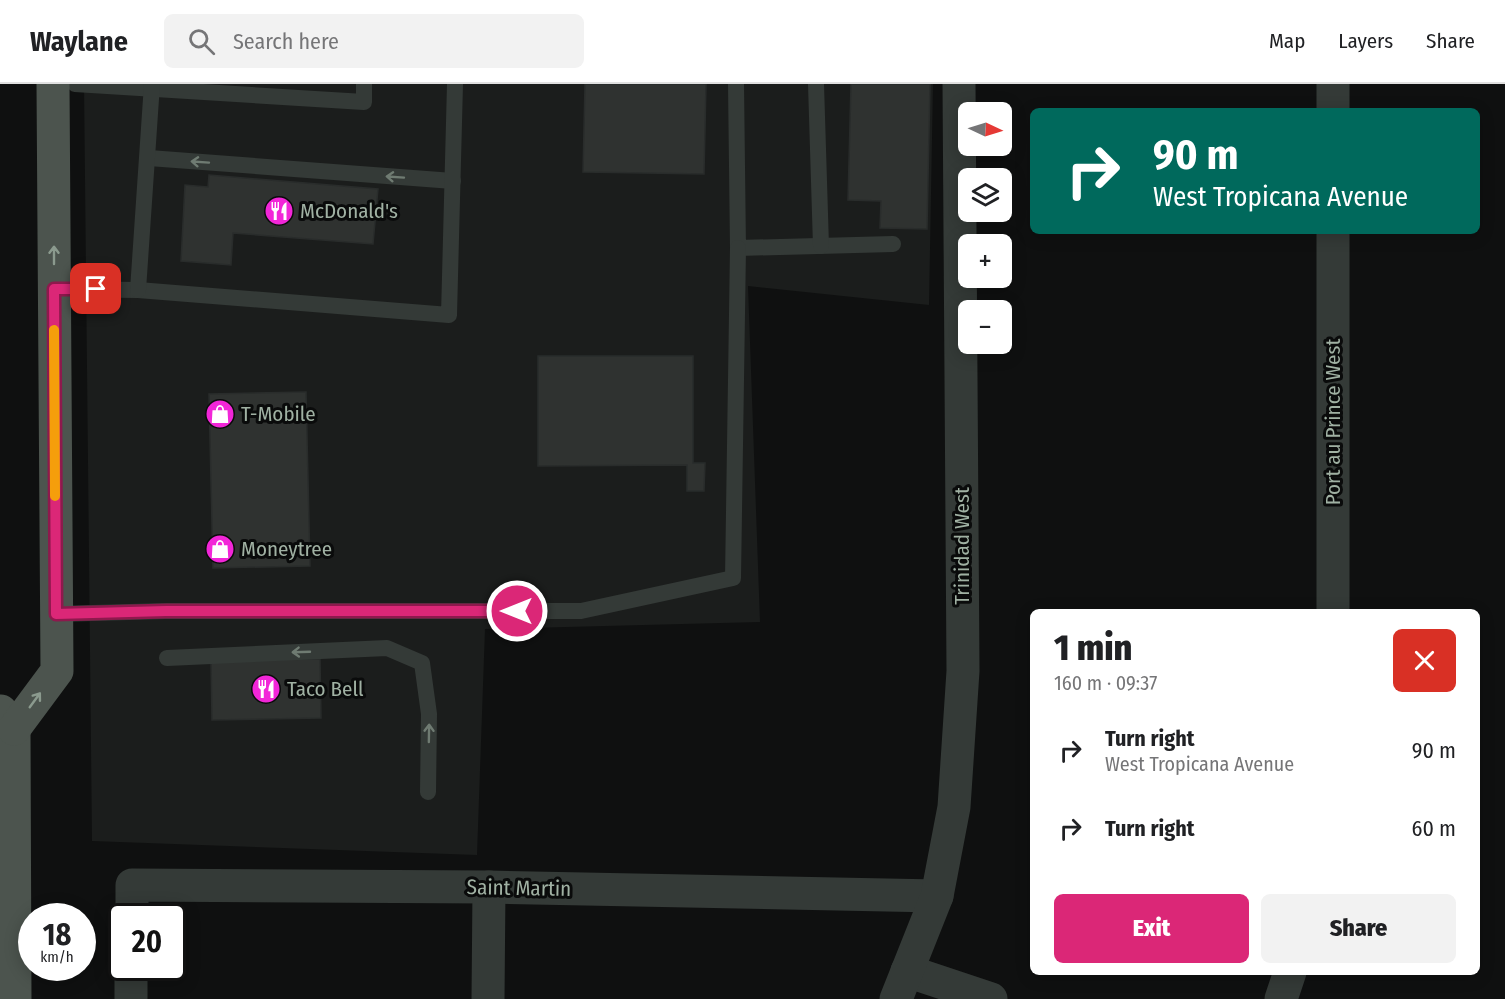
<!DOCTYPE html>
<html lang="en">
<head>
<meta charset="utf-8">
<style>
	:root { --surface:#fff; --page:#f2f2f2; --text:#202124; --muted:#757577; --line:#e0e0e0; --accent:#db2777 }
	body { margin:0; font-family:"Fira Sans Condensed",sans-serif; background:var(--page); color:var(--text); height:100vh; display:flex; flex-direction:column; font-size:22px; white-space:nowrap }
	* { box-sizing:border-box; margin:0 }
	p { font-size:20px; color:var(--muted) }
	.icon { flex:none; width:33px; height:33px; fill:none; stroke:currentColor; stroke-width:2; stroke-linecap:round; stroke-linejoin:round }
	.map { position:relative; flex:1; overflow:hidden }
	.panel { position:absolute; left:1030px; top:525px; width:450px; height:366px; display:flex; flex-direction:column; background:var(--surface); border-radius:9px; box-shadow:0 3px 15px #0003 }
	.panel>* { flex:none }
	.top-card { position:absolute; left:1030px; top:24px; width:450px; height:126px; border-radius:9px; box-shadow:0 3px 15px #0003; background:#00695c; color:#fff; overflow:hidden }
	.needle { width:39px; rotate:94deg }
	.tools { position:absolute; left:958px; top:18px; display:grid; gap:12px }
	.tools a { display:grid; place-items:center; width:54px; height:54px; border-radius:9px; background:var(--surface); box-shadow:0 3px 15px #0003; font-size:30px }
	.speed { position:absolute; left:18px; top:819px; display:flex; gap:12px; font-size:30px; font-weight:700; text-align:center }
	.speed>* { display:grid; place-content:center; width:78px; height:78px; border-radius:50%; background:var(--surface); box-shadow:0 3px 15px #0003; line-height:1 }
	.speed small { font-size:15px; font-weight:400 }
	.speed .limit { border:3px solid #111; border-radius:9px; background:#fff; color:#111 }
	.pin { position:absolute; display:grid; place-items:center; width:51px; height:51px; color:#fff; margin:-26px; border-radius:12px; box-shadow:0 3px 9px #0006 }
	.me { position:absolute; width:66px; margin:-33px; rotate:270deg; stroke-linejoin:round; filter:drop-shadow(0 0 4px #0008) }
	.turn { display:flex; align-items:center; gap:21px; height:126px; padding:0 24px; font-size:27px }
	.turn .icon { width:78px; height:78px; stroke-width:2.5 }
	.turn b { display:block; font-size:42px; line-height:51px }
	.round { display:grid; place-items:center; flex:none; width:63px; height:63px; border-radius:9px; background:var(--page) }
	.overview { display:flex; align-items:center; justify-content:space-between; height:102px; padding:0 24px }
	h1 { font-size:36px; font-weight:800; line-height:45px }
	.cta { display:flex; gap:12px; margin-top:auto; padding:12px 24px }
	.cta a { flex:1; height:69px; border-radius:9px; background:var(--accent); color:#fff; font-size:24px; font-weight:800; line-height:69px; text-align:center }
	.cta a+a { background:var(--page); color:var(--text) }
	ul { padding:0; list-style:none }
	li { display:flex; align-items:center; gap:18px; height:78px; padding:0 24px }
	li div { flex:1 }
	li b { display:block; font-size:22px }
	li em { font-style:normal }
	header { display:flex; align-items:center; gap:36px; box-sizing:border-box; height:84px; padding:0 30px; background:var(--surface); border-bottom:2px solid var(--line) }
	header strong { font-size:28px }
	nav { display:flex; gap:33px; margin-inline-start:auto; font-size:21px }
	.search { width:420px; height:54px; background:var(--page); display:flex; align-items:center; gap:15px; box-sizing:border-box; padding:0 21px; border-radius:9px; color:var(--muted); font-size:22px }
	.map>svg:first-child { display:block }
	.built { fill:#1b1d1c }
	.building { fill:#2f3230; stroke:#292c2b; stroke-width:1.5 }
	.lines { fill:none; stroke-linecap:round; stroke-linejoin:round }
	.lane { stroke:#343a37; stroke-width:16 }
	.street { stroke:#343a37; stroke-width:33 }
	.primary { stroke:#4c544e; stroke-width:33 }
	.oneway { stroke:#6f7b72 }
	.oneway2 { stroke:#8b9a8e }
	.route-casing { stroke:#8e194d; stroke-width:15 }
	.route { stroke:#db2777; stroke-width:10 }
	.slow { stroke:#f59e0b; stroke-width:10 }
	.labels { text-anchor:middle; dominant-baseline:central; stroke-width:6; stroke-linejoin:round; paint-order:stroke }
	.poi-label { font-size:21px; fill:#a0b1a3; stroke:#0a0b0b; text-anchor:start }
	.street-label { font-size:21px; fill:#a0b1a3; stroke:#0a0b0b }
</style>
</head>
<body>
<header>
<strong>Waylane</strong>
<div class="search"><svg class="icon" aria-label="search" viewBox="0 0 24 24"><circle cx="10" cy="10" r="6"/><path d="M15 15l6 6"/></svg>Search here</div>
<nav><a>Map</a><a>Layers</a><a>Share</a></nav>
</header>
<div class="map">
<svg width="1505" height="915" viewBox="0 0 1505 915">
	<rect width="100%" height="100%" fill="#0f1010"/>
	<polygon class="built" points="84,0 933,0 929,221 748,202 760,538 485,545 477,771 92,757"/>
	<g class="building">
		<polygon points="585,0 706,0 704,90 583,88"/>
		<polygon points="851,0 930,0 927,145 880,144 881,117 848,116"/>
		<polygon points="209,91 378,105 373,160 233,149 231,181 181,177 185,101 208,103"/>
		<polygon points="538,272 693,272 693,379 705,379 704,407 687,407 687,381 538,382"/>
		<polygon points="306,308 310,482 213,484 209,310"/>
		<polygon points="320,575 321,634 212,636 211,576"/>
	</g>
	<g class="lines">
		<g class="lane">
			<polyline points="75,0 364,18 364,0"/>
			<polyline points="736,0 738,164 893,160"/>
			<polyline points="816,0 821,162"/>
			<polyline points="149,74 453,97"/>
			<polyline points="54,205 138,206 449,231 455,0"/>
			<polyline points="138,206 152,0"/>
			<polyline points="56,530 166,527 581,527 733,494 738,164"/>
			<polyline points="167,574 387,564 422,579 429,630 428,708"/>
		</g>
		<g class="street">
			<polyline points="1333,0 1333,27"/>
			<polyline points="1333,147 1333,528"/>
			<polyline points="132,832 132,801 489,803 937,812"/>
			<polyline points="907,887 991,915"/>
			<polyline points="131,915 131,884"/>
			<polyline points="488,915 489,803"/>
			<polyline points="896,915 937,812 954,723 963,587 959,0"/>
			<polyline points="1281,915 1290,888"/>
		</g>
		<g class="primary">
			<polyline points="1,627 14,645 15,915"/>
			<polyline points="14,645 57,587 53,0"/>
		</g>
	</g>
	<defs><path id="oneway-shaft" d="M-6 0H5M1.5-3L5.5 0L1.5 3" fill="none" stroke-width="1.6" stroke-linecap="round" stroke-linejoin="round" transform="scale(1.5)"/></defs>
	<g class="oneway">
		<use href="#oneway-shaft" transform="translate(200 78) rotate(-176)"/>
		<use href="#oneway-shaft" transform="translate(395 93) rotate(-176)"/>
		<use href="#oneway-shaft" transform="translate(301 568) rotate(178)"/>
		<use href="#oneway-shaft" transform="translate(429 649) rotate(-89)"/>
	</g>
	<g class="oneway2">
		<use href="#oneway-shaft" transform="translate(54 171) rotate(-90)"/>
		<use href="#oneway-shaft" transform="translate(35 616) rotate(-54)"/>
	</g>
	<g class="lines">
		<g class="route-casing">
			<polyline id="route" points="96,205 54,205 56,530 166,527 517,527"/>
		</g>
		<use href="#route" class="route"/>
		<polyline class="slow" points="54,246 55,412"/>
	</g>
	<defs>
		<g id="restaurant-disc" transform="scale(1.5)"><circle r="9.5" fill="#f226d8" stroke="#0a0b0b"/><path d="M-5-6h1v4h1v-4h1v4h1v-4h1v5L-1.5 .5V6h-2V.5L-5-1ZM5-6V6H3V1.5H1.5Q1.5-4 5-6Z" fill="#fff"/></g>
		<g id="shop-disc" transform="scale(1.5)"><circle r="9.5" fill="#f226d8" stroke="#0a0b0b"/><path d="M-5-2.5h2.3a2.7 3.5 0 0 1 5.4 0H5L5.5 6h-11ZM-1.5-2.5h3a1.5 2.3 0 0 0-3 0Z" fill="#fff"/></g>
	</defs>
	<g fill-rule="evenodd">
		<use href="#restaurant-disc" x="279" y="127"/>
		<use href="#shop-disc" x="220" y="330"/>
		<use href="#shop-disc" x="220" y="465"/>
		<use href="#restaurant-disc" x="266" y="605"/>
	</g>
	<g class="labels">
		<g class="poi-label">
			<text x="300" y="127">McDonald's</text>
			<text x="241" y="330">T-Mobile</text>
			<text x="241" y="465">Moneytree</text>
			<text x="287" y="605">Taco Bell</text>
		</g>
		<g class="street-label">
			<text transform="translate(1333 338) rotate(-90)">Port au Prince West</text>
			<text transform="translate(962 462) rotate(-90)">Trinidad West</text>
			<text transform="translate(519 804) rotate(1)">Saint Martin</text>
		</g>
	</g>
</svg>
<div class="tools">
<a><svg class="needle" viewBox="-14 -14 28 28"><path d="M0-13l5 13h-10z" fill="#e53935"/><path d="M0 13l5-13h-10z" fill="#757577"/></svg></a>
<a><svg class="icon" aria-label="layers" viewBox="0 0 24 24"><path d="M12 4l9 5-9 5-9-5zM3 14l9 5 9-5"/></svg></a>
<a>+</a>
<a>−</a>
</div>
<div class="speed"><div>18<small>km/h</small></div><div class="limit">20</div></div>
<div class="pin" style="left:96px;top:205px;background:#d93025"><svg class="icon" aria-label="arrive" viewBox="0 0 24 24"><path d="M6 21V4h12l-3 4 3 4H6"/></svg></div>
<svg class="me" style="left:517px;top:527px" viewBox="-20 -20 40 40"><circle r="17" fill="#db2777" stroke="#fff" stroke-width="3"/><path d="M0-11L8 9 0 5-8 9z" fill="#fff"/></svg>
<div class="top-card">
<div class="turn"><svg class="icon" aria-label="right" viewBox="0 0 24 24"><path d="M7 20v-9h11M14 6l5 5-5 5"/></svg><div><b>90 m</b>West Tropicana Avenue</div></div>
</div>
<section class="panel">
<div class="overview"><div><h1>1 min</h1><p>160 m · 09:37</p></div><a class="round" style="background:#d93025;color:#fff"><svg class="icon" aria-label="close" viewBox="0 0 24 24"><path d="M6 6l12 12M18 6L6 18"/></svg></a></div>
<ul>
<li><svg class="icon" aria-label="right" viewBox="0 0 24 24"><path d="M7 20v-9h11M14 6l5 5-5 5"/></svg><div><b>Turn right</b><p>West Tropicana Avenue</p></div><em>90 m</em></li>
<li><svg class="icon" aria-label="right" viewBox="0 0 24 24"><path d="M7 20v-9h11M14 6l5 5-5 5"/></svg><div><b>Turn right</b></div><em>60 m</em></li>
</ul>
<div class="cta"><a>Exit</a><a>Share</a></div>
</section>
</div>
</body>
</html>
